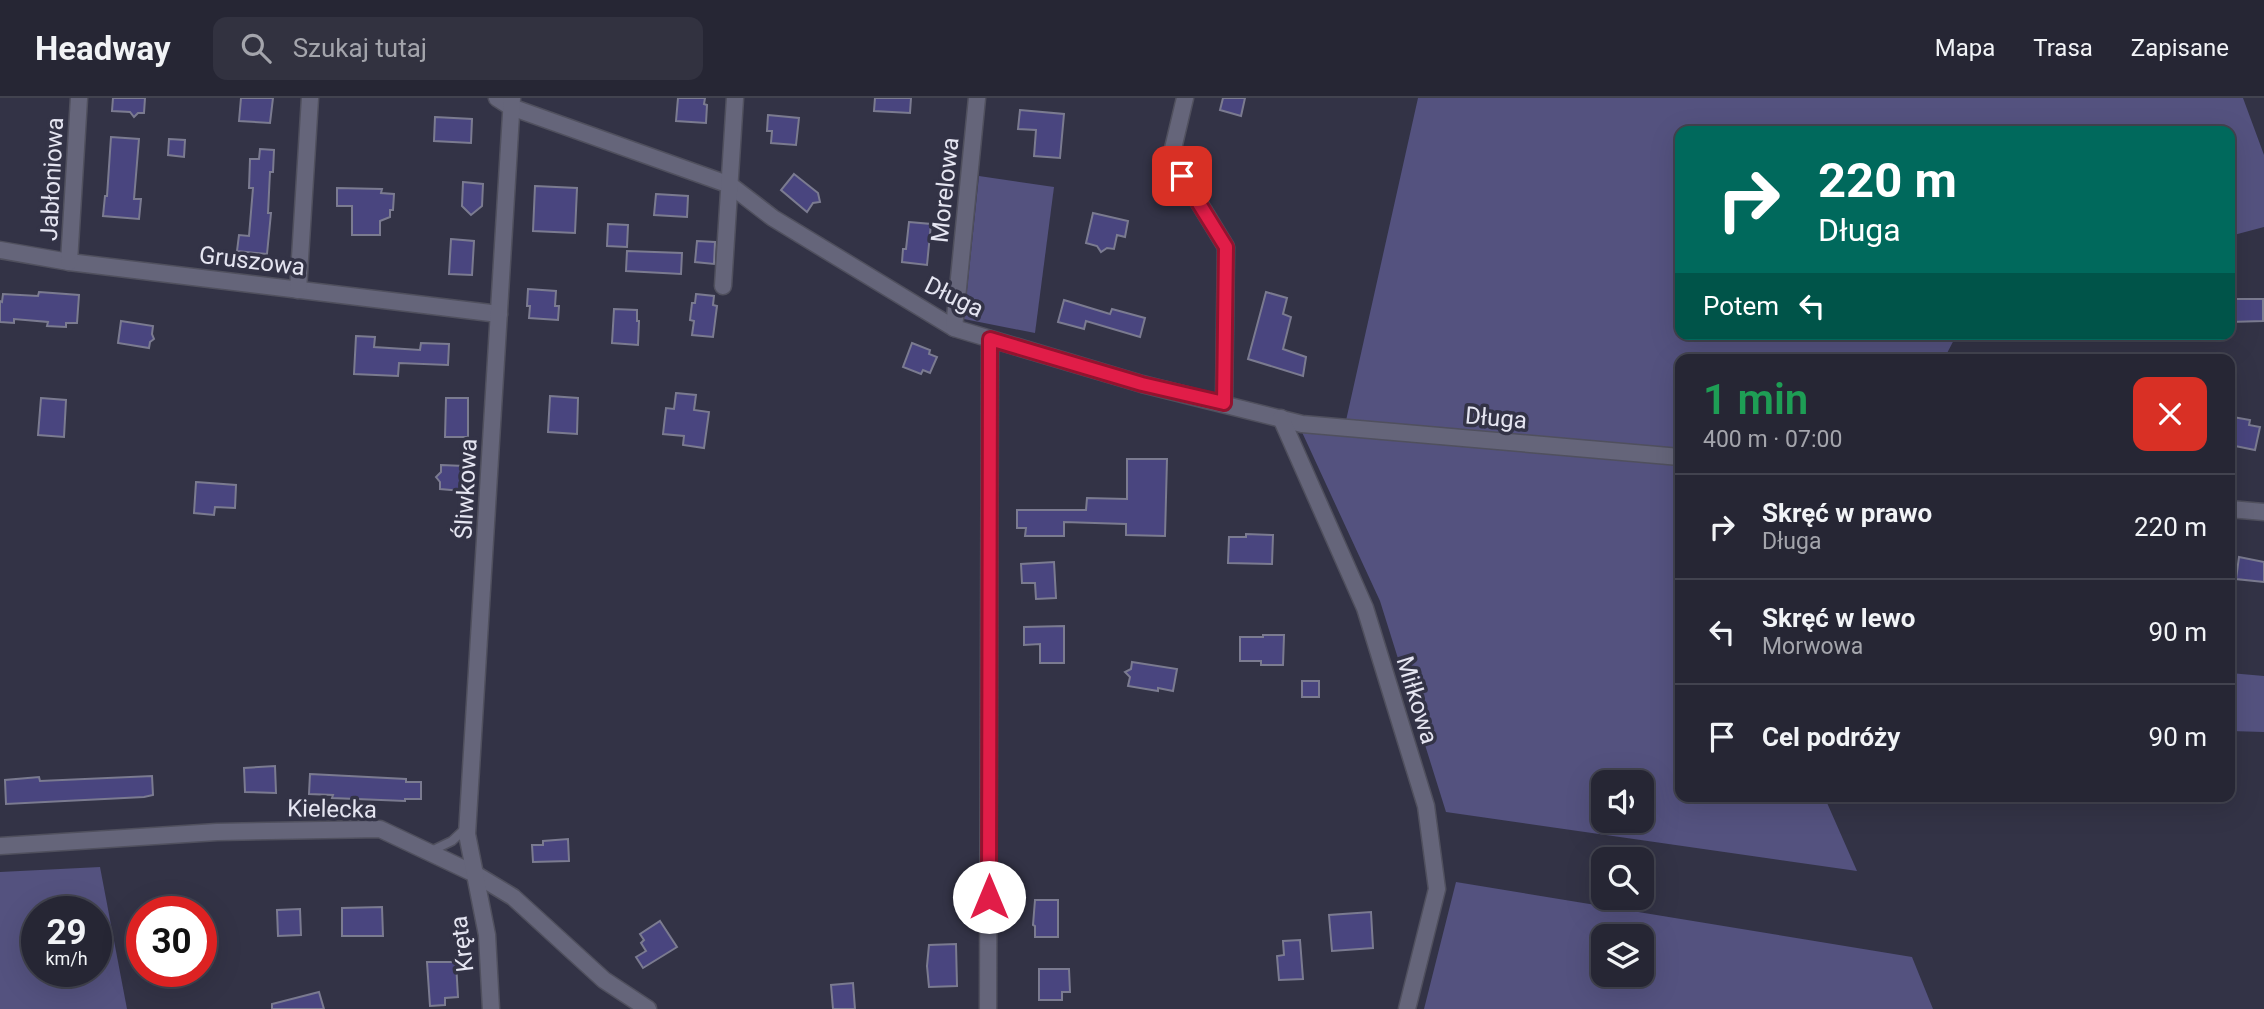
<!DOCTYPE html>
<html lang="pl">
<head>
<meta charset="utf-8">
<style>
	:root { --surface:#262634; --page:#323240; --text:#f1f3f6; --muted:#a4a5ac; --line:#42434f }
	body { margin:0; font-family:Roboto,sans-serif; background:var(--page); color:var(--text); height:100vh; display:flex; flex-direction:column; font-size:26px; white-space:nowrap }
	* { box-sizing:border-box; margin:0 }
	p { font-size:23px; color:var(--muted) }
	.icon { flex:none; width:38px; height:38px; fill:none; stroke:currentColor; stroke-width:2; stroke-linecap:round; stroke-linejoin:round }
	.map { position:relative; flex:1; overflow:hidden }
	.sheet { position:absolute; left:1675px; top:256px; width:560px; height:448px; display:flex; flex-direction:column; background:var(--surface); border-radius:14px; box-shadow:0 7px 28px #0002,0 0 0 2px var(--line) }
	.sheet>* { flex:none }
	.hud { position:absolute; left:1675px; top:28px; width:560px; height:214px; border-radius:14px; box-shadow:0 7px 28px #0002,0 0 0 2px var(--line); background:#00695c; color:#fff; overflow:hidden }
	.tools { position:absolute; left:1591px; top:672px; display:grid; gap:14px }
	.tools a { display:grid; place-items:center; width:63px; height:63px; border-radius:14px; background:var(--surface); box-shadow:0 7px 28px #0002,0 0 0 2px var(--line); font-size:35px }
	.speed { position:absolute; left:21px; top:798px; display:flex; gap:14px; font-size:35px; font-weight:700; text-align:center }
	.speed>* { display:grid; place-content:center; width:91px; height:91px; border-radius:50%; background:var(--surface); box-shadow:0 7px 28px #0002,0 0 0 2px var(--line); line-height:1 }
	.speed small { font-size:18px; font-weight:400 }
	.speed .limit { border:10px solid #d22; background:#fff; color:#111 }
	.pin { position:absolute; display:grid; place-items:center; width:60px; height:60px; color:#fff; margin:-30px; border-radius:14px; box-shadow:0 4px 10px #0006 }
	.me { position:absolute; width:77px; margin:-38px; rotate:0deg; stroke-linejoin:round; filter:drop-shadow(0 0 5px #0008) }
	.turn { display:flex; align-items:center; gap:24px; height:147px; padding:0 28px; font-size:32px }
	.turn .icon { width:91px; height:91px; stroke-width:2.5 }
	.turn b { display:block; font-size:49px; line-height:60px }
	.then { display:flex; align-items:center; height:66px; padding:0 28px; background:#0003; gap:14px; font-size:26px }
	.round { display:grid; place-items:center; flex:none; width:74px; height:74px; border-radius:14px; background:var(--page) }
	.summary { display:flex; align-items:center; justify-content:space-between; height:119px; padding:0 28px }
	h1 { font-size:42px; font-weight:600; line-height:52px; color:#1e9e55 }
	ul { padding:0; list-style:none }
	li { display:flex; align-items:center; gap:21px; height:105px; padding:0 28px; border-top:2px solid var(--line) }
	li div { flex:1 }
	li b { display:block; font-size:26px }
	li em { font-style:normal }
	header { display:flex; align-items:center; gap:42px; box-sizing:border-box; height:98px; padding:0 35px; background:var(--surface); border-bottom:2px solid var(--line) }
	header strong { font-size:33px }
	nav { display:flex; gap:38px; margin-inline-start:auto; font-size:24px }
	.search { width:490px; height:63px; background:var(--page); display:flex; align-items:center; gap:18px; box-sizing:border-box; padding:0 24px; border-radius:14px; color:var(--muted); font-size:26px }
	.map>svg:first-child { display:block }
	.green { fill:#54527f; fill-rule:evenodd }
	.building { fill:#49457f; stroke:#7b7b90; stroke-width:2 }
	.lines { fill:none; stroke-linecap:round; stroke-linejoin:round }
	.lane-casing { stroke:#50505e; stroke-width:11 }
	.street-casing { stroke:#50505e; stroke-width:19 }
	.lane { stroke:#65657a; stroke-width:8 }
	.street { stroke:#65657a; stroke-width:16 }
	.route-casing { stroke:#92132f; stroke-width:18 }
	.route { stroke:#e11d48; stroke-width:12 }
	.labels { text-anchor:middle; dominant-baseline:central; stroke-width:7; stroke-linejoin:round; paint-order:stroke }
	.street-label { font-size:24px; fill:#e5e5f1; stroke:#333346 }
</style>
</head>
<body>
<header>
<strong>Headway</strong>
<div class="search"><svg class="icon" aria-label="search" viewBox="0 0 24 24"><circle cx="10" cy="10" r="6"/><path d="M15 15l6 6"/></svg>Szukaj tutaj</div>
<nav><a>Mapa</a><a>Trasa</a><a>Zapisane</a></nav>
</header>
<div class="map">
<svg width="2264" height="911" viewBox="0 0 2264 911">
	<rect width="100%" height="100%" fill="#333346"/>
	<g class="green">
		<path d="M1418,0H2243L2264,57V129L2230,138V33H1680V236H1957L1944,261H1680V698H1824L1857,773L1446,714L1380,503L1301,332L1343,336ZM1603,684H1642V723H1603Z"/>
		<polygon points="979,78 1054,89 1035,235 964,221"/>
		<polygon points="2230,575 2264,578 2264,634 2230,633"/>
		<path d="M100,769L127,911H0V774ZM37,814H96V873H37Z"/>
		<path d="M1456,784L1912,859L1933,911H1424ZM1642,838V877H1603V838Z"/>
	</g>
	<g class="building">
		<polygon points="113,0 145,0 144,15 138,15 134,19 130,14 112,13"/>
		<polygon points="241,0 273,0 270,25 239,23"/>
		<polygon points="678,0 705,0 704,6 707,7 706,25 676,23"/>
		<polygon points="875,0 911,0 910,15 874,13"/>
		<polygon points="1223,0 1245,0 1241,18 1220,12"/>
		<polygon points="1020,12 1064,16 1060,60 1034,58 1036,32 1018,31"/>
		<polygon points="768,17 799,20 796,47 771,45 772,33 767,33"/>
		<polygon points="435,19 472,21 471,45 434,43"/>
		<polygon points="111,39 139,41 134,101 141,101 139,121 103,118 105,98 107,98"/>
		<polygon points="169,41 185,42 184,59 168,57"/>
		<polygon points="260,51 274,52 273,74 270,74 268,115 271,115 267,156 237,153 239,137 249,138 253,90 249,90 250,61 259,61"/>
		<polygon points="794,76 818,95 820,104 813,105 807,114 781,92"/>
		<polygon points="463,84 483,86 482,108 471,117 462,108"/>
		<polygon points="535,88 577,90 575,135 533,133"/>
		<polygon points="337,90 382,91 381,95 394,96 393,112 390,112 390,119 380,123 380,137 352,137 352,108 337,108"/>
		<polygon points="656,96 688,98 687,119 654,117"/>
		<polygon points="1093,115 1128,123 1125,139 1117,137 1114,151 1107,150 1101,154 1097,148 1086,145"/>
		<polygon points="909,124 931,126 927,167 902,164 903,151 906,151"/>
		<polygon points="608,126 628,127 627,149 607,148"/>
		<polygon points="451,141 474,143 472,177 449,176"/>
		<polygon points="697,143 715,144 714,166 695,164"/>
		<polygon points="627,153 682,155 681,176 626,173"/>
		<polygon points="528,191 556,193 555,208 559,208 558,222 529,220 530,208 527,208"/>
		<polygon points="39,194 79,197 77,225 66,225 66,229 47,228 48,224 14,221 14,225 0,224 0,203 2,204 3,196 38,198"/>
		<polygon points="1266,194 1287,200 1283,216 1291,219 1283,251 1306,259 1303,278 1248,261"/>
		<polygon points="696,196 714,198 713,207 717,208 713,239 692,237 694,223 690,222 692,205 695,205"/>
		<polygon points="2230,201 2263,201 2263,223 2230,224"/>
		<polygon points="1064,202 1110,216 1112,211 1145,220 1140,239 1086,223 1084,231 1058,224"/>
		<polygon points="614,211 637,212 637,223 639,223 638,247 612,245"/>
		<polygon points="121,223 153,228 152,236 154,241 150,244 149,250 118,245"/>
		<polygon points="356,238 375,239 374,249 420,252 421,245 449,246 448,267 399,265 398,278 354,276"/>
		<polygon points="912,245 930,252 929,256 937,259 930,275 923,272 921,276 903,269"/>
		<polygon points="676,295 696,297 694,312 709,314 704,350 683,347 684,338 663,336 666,310 674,311"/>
		<polygon points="550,298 578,300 577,336 548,334"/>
		<polygon points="41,300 66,302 64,339 38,337"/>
		<polygon points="446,300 468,300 468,339 445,339"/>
		<polygon points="2233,319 2250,322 2249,327 2260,329 2255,352 2230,347 2230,331"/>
		<polygon points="1127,361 1167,361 1165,438 1126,437 1126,426 1064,424 1064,438 1025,438 1026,430 1017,430 1017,412 1086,412 1087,400 1127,401"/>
		<polygon points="441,367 464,368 462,393 440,391 440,384 436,379 441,374"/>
		<polygon points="196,384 236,387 235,410 215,409 214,417 194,415"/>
		<polygon points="1246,436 1273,437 1272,466 1228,465 1229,439 1246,439"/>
		<polygon points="2239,459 2264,464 2264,484 2236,481"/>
		<polygon points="1054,464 1056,500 1036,501 1035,485 1022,485 1021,466"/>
		<polygon points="1064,528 1064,565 1040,565 1040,546 1024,547 1024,529"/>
		<polygon points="1263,537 1284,537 1283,567 1261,567 1261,563 1240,563 1240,539 1263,539"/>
		<polygon points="1132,564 1177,571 1173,593 1158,590 1158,593 1128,588 1130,579 1125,574 1131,571"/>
		<rect x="1302" y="583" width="17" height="16"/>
		<polygon points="275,668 276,695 245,694 244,670"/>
		<polygon points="310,676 406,681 406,684 421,684 421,701 405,701 405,703 332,700 333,697 309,696"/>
		<polygon points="152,678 153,697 144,699 6,706 5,682 39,679 40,683"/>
		<polygon points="568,741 569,763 533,764 532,747 543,747 543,743"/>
		<polygon points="1035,802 1058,802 1058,839 1035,839 1035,828 1033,827"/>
		<polygon points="382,809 383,838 342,838 342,810"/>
		<polygon points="300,811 301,837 278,838 277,812"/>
		<polygon points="1371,814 1373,850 1332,853 1329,817"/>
		<polygon points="660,823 677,849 643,870 636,859 646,853 641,845 644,842 640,836"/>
		<polygon points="1300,842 1303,881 1279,882 1277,858 1284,857 1283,843"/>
		<polygon points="956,846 957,888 929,889 927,868 929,847"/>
		<polygon points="427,864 456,864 458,899 445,900 445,907 430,908"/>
		<polygon points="1039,871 1069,871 1070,894 1062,894 1062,902 1039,902"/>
		<polygon points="853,885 855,911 833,911 831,887"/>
		<polygon points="319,894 324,911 272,911 272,906"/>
	</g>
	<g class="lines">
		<g class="lane-casing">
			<polyline id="lane" points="429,754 452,743 467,729"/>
		</g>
		<g class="street-casing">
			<g id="street">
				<polyline points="497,0 511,9 730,87 773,120 954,230 1142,286 1302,326 1680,359"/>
				<polyline points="1185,0 1171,59 1226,149 1224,305"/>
				<polyline points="0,152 69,164 499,216"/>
				<polyline points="69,164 79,0"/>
				<polyline points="723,188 735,0"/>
				<polyline points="298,192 310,0"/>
				<polyline points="954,230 977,0"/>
				<polyline points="1281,320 1365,510 1426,708 1437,791 1407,911"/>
				<polyline points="2230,411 2264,414"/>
				<polyline points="0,748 217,734 380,731 475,776 513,799 604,882 648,911"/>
				<polyline points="491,911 487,837 467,736 512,0"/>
				<polyline points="988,911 990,241"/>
			</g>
		</g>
		<use href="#lane" class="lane"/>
		<use href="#street" class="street"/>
	</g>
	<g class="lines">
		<g class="route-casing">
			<polyline id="route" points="989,799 990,241 1142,286 1224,305 1226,149 1182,78"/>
		</g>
		<use href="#route" class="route"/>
	</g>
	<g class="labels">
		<g class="street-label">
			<text transform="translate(52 81) rotate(-87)">Jabłoniowa</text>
			<text transform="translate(945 92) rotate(-84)">Morelowa</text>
			<text transform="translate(252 163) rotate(7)">Gruszowa</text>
			<text transform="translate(954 199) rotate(26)">Długa</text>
			<text transform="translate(1496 320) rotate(5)">Długa</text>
			<text transform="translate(466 391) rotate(-87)">Śliwkowa</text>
			<text transform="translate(1417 602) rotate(73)">Miłkowa</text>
			<text transform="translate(332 711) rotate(1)">Kielecka</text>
			<text transform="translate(462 846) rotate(-97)">Kręta</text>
		</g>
	</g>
</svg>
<div class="tools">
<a><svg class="icon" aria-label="sound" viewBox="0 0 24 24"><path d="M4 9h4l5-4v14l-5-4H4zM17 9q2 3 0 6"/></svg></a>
<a><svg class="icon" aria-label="search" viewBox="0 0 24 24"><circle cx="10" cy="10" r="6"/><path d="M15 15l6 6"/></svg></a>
<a><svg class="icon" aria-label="layers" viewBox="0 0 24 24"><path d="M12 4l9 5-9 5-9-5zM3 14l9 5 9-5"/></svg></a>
</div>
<div class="speed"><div>29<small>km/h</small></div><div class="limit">30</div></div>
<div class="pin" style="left:1182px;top:78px;background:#d93025"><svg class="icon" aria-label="arrive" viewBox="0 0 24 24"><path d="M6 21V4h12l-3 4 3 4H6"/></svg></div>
<svg class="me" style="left:989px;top:799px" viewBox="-20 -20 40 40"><circle r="19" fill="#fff"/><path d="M0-13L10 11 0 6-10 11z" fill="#e11d48"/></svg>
<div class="hud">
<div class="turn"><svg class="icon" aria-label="right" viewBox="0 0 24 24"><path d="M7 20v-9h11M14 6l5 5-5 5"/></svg><div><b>220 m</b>Długa</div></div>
<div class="then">Potem<svg class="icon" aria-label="left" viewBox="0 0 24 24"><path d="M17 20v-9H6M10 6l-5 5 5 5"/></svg></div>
</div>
<section class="sheet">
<div class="summary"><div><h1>1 min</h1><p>400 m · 07:00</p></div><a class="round" style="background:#d93025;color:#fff"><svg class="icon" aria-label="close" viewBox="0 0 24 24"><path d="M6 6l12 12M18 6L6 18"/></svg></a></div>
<ul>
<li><svg class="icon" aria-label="right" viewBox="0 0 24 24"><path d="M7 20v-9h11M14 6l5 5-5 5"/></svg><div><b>Skręć w prawo</b><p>Długa</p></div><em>220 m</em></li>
<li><svg class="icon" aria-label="left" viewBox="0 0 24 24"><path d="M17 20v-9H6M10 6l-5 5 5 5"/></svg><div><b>Skręć w lewo</b><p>Morwowa</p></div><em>90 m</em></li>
<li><svg class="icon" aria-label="arrive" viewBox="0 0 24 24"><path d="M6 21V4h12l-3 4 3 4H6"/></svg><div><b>Cel podróży</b></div><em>90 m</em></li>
</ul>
</section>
</div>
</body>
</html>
